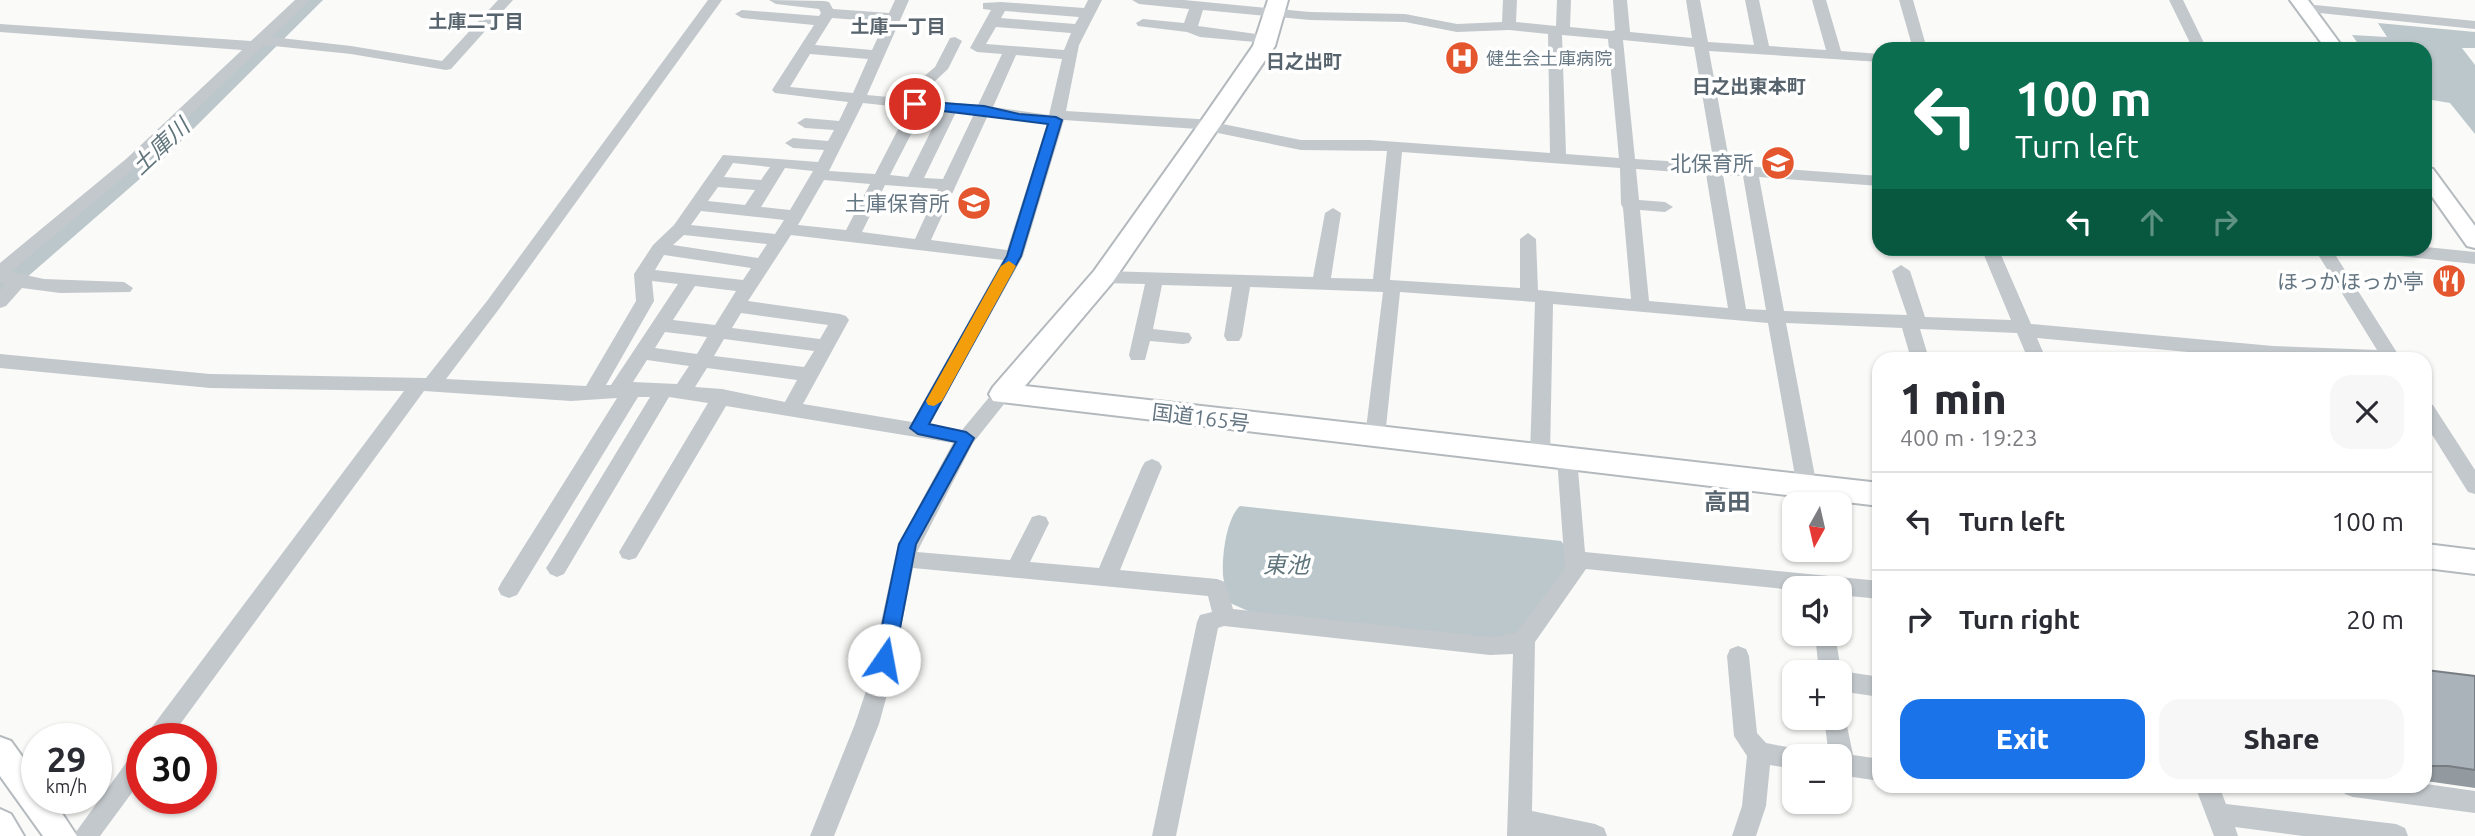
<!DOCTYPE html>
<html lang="en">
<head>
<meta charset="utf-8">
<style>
	:root { --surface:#fff; --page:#f7f7f7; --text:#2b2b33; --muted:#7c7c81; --line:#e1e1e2; --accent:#1a73e8 }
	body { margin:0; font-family:Ubuntu,"Noto Sans JP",sans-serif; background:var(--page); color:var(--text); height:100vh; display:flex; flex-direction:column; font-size:26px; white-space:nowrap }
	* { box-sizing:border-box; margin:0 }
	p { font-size:23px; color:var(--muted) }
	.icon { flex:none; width:38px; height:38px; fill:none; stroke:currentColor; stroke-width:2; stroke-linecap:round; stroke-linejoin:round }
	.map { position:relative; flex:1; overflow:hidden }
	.side { position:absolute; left:1872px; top:352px; width:560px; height:441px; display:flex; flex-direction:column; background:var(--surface); border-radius:21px; box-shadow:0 2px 5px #0004 }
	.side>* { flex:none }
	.hud { position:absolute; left:1872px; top:42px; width:560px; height:214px; border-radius:21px; box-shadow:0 2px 5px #0004; background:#0b6e4f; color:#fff; overflow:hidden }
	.needle { width:46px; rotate:188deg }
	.tools { position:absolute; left:1782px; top:492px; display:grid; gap:14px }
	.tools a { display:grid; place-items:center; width:70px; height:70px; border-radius:14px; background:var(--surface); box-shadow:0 2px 5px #0004; font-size:35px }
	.speed { position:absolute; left:21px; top:723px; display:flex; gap:14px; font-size:35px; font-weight:700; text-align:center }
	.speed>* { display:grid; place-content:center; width:91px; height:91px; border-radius:50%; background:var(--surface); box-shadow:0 2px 5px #0004; line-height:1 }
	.speed small { font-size:18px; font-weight:400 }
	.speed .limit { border:10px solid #d22; background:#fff; color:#111 }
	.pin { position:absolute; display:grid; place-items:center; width:60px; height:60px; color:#fff; margin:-30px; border:4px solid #fff; border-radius:50%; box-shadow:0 2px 7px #0007 }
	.me { position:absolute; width:77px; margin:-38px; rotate:12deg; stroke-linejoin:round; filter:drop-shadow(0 0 5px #0008) }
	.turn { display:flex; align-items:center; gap:24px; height:147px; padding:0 28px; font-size:32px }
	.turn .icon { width:91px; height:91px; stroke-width:2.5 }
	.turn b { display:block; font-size:49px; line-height:60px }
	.lanes { display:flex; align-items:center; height:66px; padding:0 28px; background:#0003; justify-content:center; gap:35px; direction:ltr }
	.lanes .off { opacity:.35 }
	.round { display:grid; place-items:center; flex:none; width:74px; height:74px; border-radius:21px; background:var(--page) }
	.headline { display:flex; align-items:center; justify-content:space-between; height:119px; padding:0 28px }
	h1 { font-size:42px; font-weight:800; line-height:52px }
	.cta { display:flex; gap:14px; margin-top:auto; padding:14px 28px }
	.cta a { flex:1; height:80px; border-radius:21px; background:var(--accent); color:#fff; font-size:28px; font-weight:800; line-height:80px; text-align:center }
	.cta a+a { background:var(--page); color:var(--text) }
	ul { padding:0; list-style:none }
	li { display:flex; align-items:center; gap:21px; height:98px; padding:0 28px; border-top:2px solid var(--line) }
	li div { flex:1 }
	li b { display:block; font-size:26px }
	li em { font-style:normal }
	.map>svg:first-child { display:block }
	.water { fill:#bbc7cb }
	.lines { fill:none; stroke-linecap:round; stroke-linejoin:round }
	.river { fill:#bbc7cb; fill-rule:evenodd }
	.major-casing { stroke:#b5babe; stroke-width:4 }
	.highway-casing { stroke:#b4b9bd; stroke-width:4 }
	.minor { fill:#c3c8cc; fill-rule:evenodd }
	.major { fill:#fff; fill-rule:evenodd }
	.highway { fill:#fff; fill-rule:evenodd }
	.wall { fill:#929a9f }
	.building { fill:#aab3b9; stroke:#777d82; stroke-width:2 }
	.route { fill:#1a73e8; stroke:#114b97; stroke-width:2 }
	.slow { fill:#f59e0b }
	.labels { text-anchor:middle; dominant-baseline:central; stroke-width:7; stroke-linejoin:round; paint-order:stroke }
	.far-poi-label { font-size:18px; fill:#657683; stroke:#fff; text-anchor:start }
	.far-neighbourhood-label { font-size:19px; font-weight:bold; fill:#57646e; stroke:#fff }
	.poi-label { font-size:21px; fill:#657683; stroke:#fff; text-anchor:end }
	.street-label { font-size:21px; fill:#657683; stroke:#fff }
	.water-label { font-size:23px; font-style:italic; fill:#60757c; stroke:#fff }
	.neighbourhood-label { font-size:23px; font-weight:bold; fill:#57646e; stroke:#fff }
</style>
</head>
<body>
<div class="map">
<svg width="2475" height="836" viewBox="0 0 2475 836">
	<rect width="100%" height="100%" fill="#fafaf8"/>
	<g class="water">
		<polygon points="2378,23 2475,32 2475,48 2462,48 2475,65 2475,134 2450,103 2426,99 2426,49 2351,49 2347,45 2359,45 2352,35 2387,37"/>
		<path d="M1240,506L1561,541L1570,552V570L1519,633L1500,639L1255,614L1230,603C1228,594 1224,585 1223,575C1222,556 1226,519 1240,506Z"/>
	</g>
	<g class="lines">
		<polygon class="river" points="300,0 323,0 165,157 10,292 0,294 0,270 147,147"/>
		<g class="major-casing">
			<g id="major">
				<polygon points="2290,0 2308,0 2344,49 2326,49"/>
				<polygon points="2426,168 2433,169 2475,226 2475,248 2467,246 2426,188"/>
				<polygon points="0,737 11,741 37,777 37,798 52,798 77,836 43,836 0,776"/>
				<polygon points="0,809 11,814 24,836 0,836"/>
			</g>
		</g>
		<g class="highway-casing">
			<g id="highway">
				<polygon points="1268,0 1288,0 1275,46 1220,126 1112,283 1025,386 1880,483 1880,506 993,401 989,394 993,387 1094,271 1201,121 1253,46"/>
				<polygon points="2426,544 2475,550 2475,574 2426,568"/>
			</g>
		</g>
		<g class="minor">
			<polygon points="295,0 310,0 272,37 351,46 442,61 498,0 513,0 451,69 446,70 351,54 264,45 138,165 11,272 44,279 124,282 133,288 130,292 60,293 22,288 6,306 0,308 0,291 5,285 0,281 0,263 126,159 242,50 0,32 0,24 251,41"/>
			<path d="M708,0H722L499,309L446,379L586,386L636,301L634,274L653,245L674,225L723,155L818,162L824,150L793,148L785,143L793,138L828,141L834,130L805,128L797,123L805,118L839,121L848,102L775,93L772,90L814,25L742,18L735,14L742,10L819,16L821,13L819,9L776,4L769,0L824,1L829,2L833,9L889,13L895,0H909L867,95L910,99L922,78L935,67L950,38L955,37L962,41L948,69L933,83L925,100L978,105L1002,54L977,52L970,48L991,10L983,9V3L1001,2L1084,8L1088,0H1102L1079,45L1066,111L1198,119L1301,140H1370L1550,153L1548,34L1509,30L1457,32L1405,22L1310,20L1203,10L1198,26L1271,36L1273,39L1266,43L1200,37L1187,32L1138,26L1136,23L1143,19L1184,23L1189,9L1139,4L1132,0H1184L1310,12L1405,14L1457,24L1502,22L1503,0H1517L1516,22L1556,26L1557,0H1571L1570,27L1611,31L1615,30L1613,0H1627L1630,32L1692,38L1686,0H1700L1708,42L1754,45L1745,0H1759L1769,46L1826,50L1812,0H1826L1841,51L1880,54V62L1709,51L1730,165L1880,176V186L1759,177L1784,311L1907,315L1892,271L1901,265L1910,271L1925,317L2011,320L1981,248H1998L2031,324L2273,346L2377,350L2314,248H2331L2401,359H2264L2037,338L2046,359H2028L2017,333L1920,329L1929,359H1911L1902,328L1786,323L1817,487L1814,493L1807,495L1800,493L1797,487L1768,323L1553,304L1550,455L1547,460L1540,463L1533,460L1530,455L1535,302L1400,292L1385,437L1382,442L1375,444L1368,442L1365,437L1383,292L1250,287L1242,336L1239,341H1227L1224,336L1232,287L1162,285L1153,329L1189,333L1192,338L1189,343L1183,344L1150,341L1145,360H1131L1129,355L1145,284L1103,283L1094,277L1103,271L1313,277L1325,213L1333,208L1341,213L1331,278L1373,279L1387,151L1301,150L1198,129L1064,120L1023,256L929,425L962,430L996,389H1010L1012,394L973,443L917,552L1010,560L1032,517L1039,515L1046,517L1049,523L1030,562L1099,568L1142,467L1145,462L1152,459L1159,462L1162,467L1120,570L1217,579L1225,582L1233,609L1490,637L1516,633L1565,569L1557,458L1560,453L1567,450L1574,453L1577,458L1585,552L1880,581V599L1839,595V588H1794V590L1586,569L1535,642L1532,811L1595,824L1604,828L1607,836H1507L1513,654L1490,655L1224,626L1218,628L1176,836H1152L1197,622L1200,615L1212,612L1208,596L913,568L888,691L879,724L834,836H810L855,724L866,691L898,544L953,443L726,406L636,558L629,560L622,558L619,552L708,403L669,397L564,574L557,577L550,574L546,568L550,562L650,397H638L517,595L509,598L501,595L498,589L501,583L617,398L571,401L424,391L170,738H146L149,731L404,391L210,388L0,368V354L210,374L426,378L487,301ZM1005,11L1079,17L1075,24L1001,18ZM832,18L885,22L872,50L815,45ZM996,27L1071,33L1064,50L986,44ZM1562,35L1608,39L1619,158L1566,154ZM1623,40L1694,47L1714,164L1635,159ZM810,54L868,59L853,93L790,87ZM1016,55L1062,59L1049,115L993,107ZM863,103L909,108L875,174L829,171ZM924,109L941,111L908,177L890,175ZM956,112L974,114L943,179L924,178ZM988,115L1047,124L1007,250L931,240ZM1402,152L1620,168L1621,204L1623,208L1631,299L1538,290L1536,239L1528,233L1520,239V288L1390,280ZM733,163L770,167L761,180L724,177ZM785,168L813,171L790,210L761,207ZM1636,169L1706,174L1728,308L1649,301L1640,210L1665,212L1673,207L1665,202L1639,200ZM1723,175L1743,176L1766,310L1746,309ZM824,180L870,184L846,230L798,225ZM885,185L938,189L915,239L862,232ZM718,187L755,190L745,205L708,201ZM701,211L784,220L775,234L691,225ZM684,235L767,244L758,258L673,245ZM791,235L1003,260L912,422L803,404L849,320L846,316L840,314L748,301ZM664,255L751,268L743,280L655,270ZM652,281L678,284L611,385H606L654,301ZM695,286L736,291L715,325L673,320ZM741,313L828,325L820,339L732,328ZM665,332L707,337L697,354L655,348ZM724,339L814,351L804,367L714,356ZM647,360L689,366L677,384L633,382ZM707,368L797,380L785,402L722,389L695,387Z"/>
			<polygon points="1899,0 1913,0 1927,49 1913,49"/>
			<polygon points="2169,0 2183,0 2207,49 2193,49"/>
			<polygon points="2305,4 2475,21 2475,29 2300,11 2300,5"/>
			<polygon points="2426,247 2475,252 2475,264 2380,254 2372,248"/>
			<polygon points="2426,403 2433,405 2475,470 2475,494 2468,492 2426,425"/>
			<polygon points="1815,634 1835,634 1841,671 1880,677 1880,697 1839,691 1839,672 1819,672"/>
			<polygon points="1738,646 1746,649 1749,656 1757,733 1766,743 1802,750 1805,756 1794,756 1794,769 1770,765 1766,806 1756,836 1732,836 1742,806 1747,756 1734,736 1727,656 1730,649"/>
			<polygon points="1839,709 1844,711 1853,755 1880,759 1880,781 1839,775 1839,756 1829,756 1824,718 1839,718"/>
			<polygon points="142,749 142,779 100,836 73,836 134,752"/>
			<polygon points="2426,784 2475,791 2475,813 2353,797 2345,794 2341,786"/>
			<polygon points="2195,786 2219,786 2226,804 2396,824 2405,828 2408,836 2303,836 2235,827 2238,836 2214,836"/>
		</g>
		<use href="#major" class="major"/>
		<use href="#highway" class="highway"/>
	</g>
	<polygon class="wall" points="2426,670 2475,676 2475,788 2426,781"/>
	<polygon class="building" points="2426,670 2475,676 2475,770 2448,766 2426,766"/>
	<polygon class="route" points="915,101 984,106 1019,114 1056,117 1062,120 1021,256 929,424 966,432 974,438 916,544 894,660 891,666 884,668 878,666 875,660 899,544 956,442 918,434 910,428 1007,256 1048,124 911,107 911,102"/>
	<polygon class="slow" points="1009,261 1016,266 942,401 934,406 928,405 926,401 1001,266"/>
	<defs>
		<g id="hospital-disc" transform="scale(1.75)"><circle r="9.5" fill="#e4572e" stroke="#fff"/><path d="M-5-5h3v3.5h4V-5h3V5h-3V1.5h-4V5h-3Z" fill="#fff"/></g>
		<g id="school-disc" transform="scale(1.75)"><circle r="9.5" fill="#e4572e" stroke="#fff"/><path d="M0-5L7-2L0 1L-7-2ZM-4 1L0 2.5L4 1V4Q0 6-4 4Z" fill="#fff"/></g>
		<g id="restaurant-disc" transform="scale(1.75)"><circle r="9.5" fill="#e4572e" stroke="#fff"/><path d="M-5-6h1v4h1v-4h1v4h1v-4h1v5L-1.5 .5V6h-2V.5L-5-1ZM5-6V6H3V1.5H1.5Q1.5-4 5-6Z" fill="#fff"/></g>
	</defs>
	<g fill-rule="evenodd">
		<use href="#hospital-disc" x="1462" y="58"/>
		<use href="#school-disc" x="1778" y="163"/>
		<use href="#school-disc" x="974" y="203"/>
		<use href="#restaurant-disc" x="2449" y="281"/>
	</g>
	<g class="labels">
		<g class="far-poi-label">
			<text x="1486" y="58">健生会土庫病院</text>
		</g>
		<g class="far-neighbourhood-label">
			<text x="476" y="21">土庫二丁目</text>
			<text x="898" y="26">土庫一丁目</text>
			<text x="1304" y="61">日之出町</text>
			<text x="1749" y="86">日之出東本町</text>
		</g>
		<g class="poi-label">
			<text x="1754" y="163">北保育所</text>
			<text x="950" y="203">土庫保育所</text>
			<text x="2424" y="281">ほっかほっか亭</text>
		</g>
		<g class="street-label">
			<text transform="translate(1201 417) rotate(7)">国道165号</text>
		</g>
		<g class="water-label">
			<text transform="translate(160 146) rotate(-43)">土庫川</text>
			<text x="1286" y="564">東池</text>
		</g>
		<g class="neighbourhood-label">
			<text x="1727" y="501">高田</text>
		</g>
	</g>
</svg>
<div class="tools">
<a><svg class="needle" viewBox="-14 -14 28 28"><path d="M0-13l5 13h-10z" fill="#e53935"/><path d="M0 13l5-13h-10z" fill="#7c7c81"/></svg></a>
<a><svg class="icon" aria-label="sound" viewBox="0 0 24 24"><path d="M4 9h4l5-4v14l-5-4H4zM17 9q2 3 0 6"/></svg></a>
<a>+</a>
<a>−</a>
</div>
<div class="speed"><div>29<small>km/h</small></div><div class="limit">30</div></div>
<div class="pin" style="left:915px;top:104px;background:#d93025"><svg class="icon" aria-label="arrive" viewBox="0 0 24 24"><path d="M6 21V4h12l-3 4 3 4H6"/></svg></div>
<svg class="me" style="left:884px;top:660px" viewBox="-20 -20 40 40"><circle r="19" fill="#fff"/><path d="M0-13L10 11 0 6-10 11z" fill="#1a73e8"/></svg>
<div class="hud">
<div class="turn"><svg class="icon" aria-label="left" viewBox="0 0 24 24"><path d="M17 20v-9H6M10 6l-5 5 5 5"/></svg><div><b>100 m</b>Turn left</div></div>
<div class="lanes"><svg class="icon" aria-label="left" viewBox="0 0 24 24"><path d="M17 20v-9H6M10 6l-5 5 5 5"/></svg><svg class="icon off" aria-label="ahead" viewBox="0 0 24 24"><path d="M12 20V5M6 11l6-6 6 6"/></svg><svg class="icon off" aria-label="right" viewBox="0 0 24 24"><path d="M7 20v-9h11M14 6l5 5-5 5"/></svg></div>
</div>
<section class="side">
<div class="headline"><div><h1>1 min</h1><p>400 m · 19:23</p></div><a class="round"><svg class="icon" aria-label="close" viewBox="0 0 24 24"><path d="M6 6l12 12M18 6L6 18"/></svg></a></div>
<ul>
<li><svg class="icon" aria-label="left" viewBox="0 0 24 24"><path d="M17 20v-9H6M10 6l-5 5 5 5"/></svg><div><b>Turn left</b></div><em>100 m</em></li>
<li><svg class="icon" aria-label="right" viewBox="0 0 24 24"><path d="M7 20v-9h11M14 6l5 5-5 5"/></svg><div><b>Turn right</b></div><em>20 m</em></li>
</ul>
<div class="cta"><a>Exit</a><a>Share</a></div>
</section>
</div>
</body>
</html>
